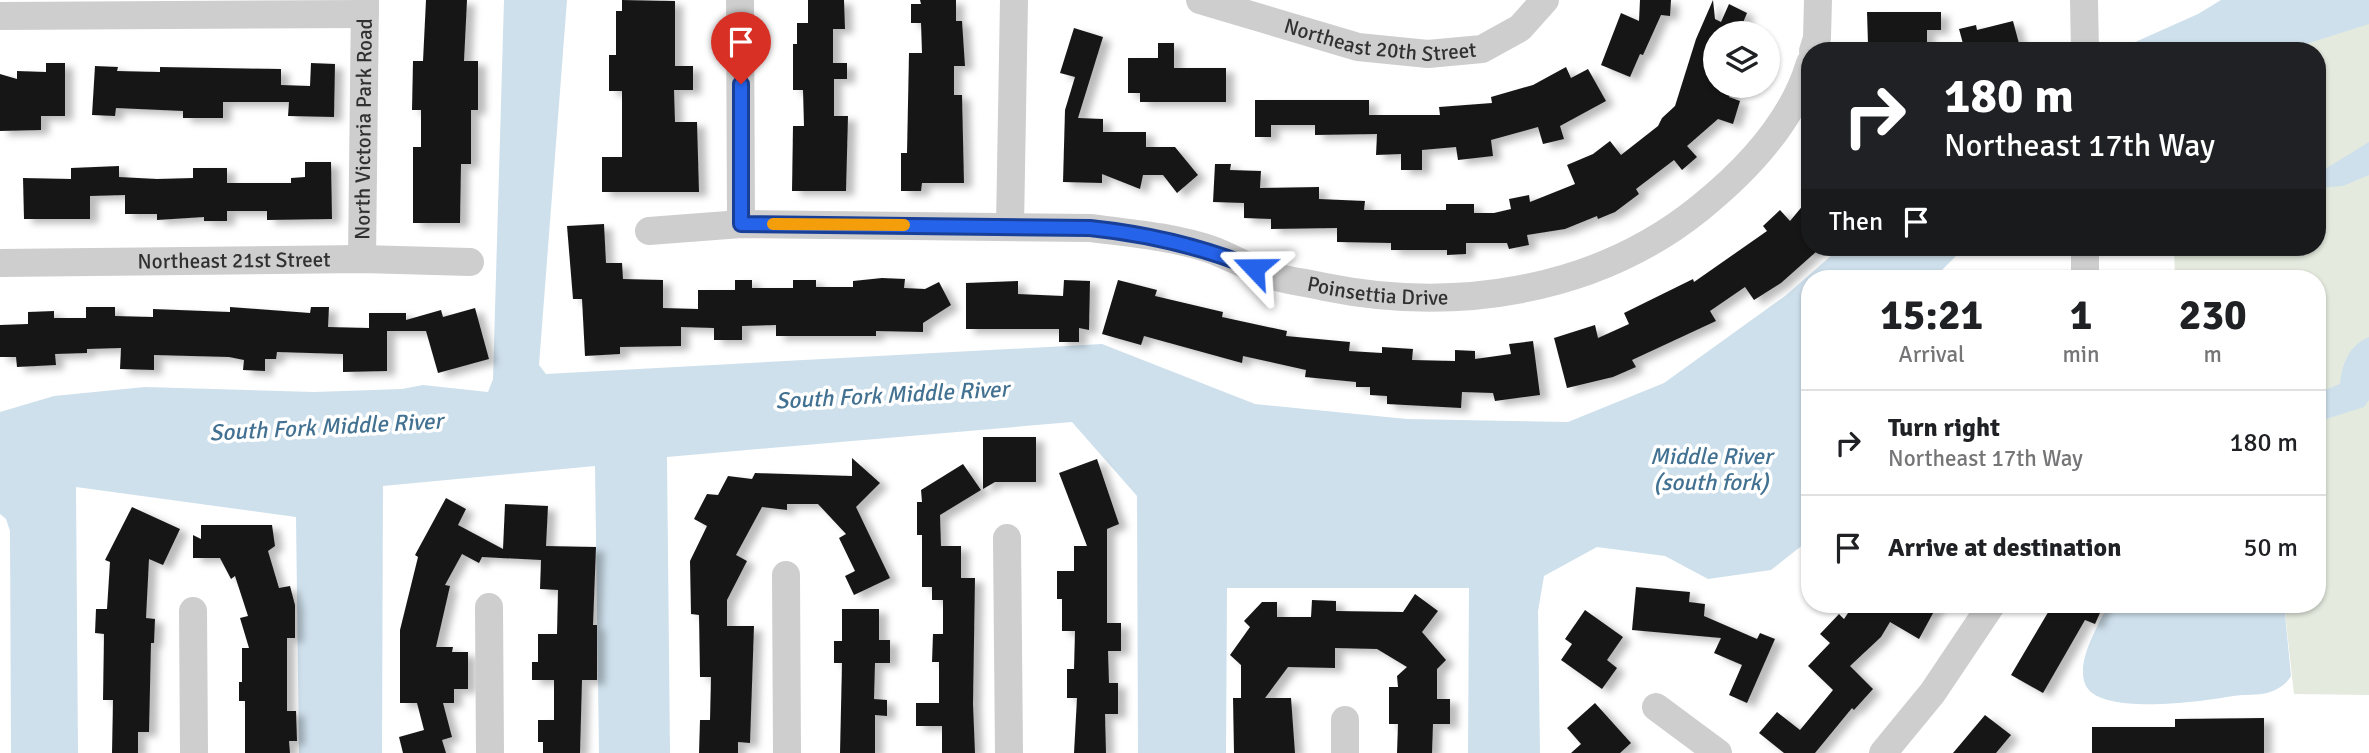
<!DOCTYPE html>
<html lang="en">
<head>
<meta charset="utf-8">
<style>
	:root { --surface:#fff; --page:#f6f6f6; --text:#202124; --muted:#757577; --line:#e0e0e0 }
	body { margin:0; font-family:Signika,sans-serif; background:var(--page); color:var(--text); height:100vh; display:flex; flex-direction:column; font-size:26px; white-space:nowrap }
	* { box-sizing:border-box; margin:0 }
	p { font-size:23px; color:var(--muted) }
	.icon { flex:none; width:38px; height:38px; fill:none; stroke:currentColor; stroke-width:2; stroke-linecap:round; stroke-linejoin:round }
	.map { position:relative; flex:1; overflow:hidden }
	.sheet { position:absolute; left:1801px; top:270px; width:525px; height:343px; display:flex; flex-direction:column; background:var(--surface); border-radius:28px; box-shadow:0 2px 5px #0004 }
	.sheet>* { flex:none }
	.top-card { position:absolute; left:1801px; top:42px; width:525px; height:214px; border-radius:28px; box-shadow:0 2px 5px #0004; background:#202124; color:#fff; overflow:hidden }
	.tools { position:absolute; left:1703px; top:21px; display:grid; gap:14px }
	.tools a { display:grid; place-items:center; width:77px; height:77px; border-radius:50%; background:var(--surface); box-shadow:0 2px 5px #0004; font-size:35px }
	.pin { position:absolute; display:grid; place-items:center; width:60px; height:60px; color:#fff; margin:-72px -30px; border-radius:50% 50% 50% 0; rotate:-45deg; box-shadow:0 0 7px #0007 }
	.pin .icon { rotate:45deg }
	.me { position:absolute; width:77px; margin:-38px; rotate:293deg; stroke-linejoin:round; filter:drop-shadow(0 0 5px #0008) }
	.turn { display:flex; align-items:center; gap:24px; height:147px; padding:0 28px; font-size:32px }
	.turn .icon { width:91px; height:91px; stroke-width:2.5 }
	.turn b { display:block; font-size:49px; line-height:60px }
	.then { display:flex; align-items:center; height:66px; padding:0 28px; background:#0003; gap:14px; font-size:26px }
	.eta { display:flex; justify-content:space-evenly; align-items:center; height:119px; text-align:center }
	.eta b { font-size:42px; font-weight:700; line-height:49px }
	ul { padding:0; list-style:none }
	li { display:flex; align-items:center; gap:21px; height:105px; padding:0 28px; border-top:2px solid var(--line) }
	li div { flex:1 }
	li b { display:block; font-size:26px }
	li em { font-style:normal }
	.map>svg:first-child { display:block }
	.green { fill:#e4eade }
	.water { fill:#cee0ec }
	.building { fill:#181818; filter:url(#shadow) }
	.lines { fill:none; stroke-linecap:round; stroke-linejoin:round }
	.minor { stroke:#cecece; stroke-width:28 }
	.route-casing { stroke:#184099; stroke-width:18 }
	.route { stroke:#2563eb; stroke-width:12 }
	.slow { stroke:#f59e0b; stroke-width:12 }
	.labels { text-anchor:middle; dominant-baseline:central; stroke-width:7; stroke-linejoin:round; paint-order:stroke }
	.street-label { font-size:21px; fill:#313131; stroke:#fff }
	.water-label { font-size:23px; font-style:italic; fill:#427191; stroke:#fff }
</style>
</head>
<body>
<div class="map">
<svg width="2369" height="753" viewBox="0 0 2369 753">
	<defs>
		<filter id="shadow"><feDropShadow dx="8" dy="4.5" stdDeviation="3.5" flood-color="#0004"/></filter>
	</defs>
	<rect width="100%" height="100%" fill="#fff"/>
	<polygon class="green" points="2369,6 2369,695 2294,694 2284,604 2317,604 2317,278 2175,278 2174,247 2317,247 2317,51 2289,51"/>
	<g class="water">
		<polygon points="504,0 567,0 539,365 546,374 1102,344 1255,404 1407,419 1568,422 1664,383 1785,296 1841,247 1965,247 1941,271 1938,278 1810,278 1809,540 1771,570 1708,579 1665,556 1597,547 1544,576 1538,611 1540,753 1468,753 1469,588 1227,588 1226,753 1138,753 1137,496 1072,422 667,457 670,753 599,753 595,466 383,486 382,753 299,753 296,517 76,487 78,753 11,753 10,531 6,519 0,514 0,412 54,396 145,387 314,392 402,389 423,385 488,392 493,379"/>
		<polygon points="2221,0 2369,0 2369,24 2306,44 2299,51 2115,51 2198,14"/>
		<polygon points="2369,142 2369,175 2343,186 2317,188 2317,174"/>
		<path d="M2369,337V400L2364,407L2317,422V393L2340,384C2342,364 2349,345 2369,337Z"/>
		<path d="M2108,604H2284L2291,676C2286,684 2279,689 2270,692C2259,696 2245,694 2233,696C2205,701 2098,717 2085,684C2076,659 2099,626 2108,604Z"/>
	</g>
	<g class="building">
		<polygon points="426,0 467,0 464,61 478,61 478,110 471,110 471,164 461,164 460,223 413,223 413,147 421,147 421,110 412,110 413,61 423,61"/>
		<polygon points="622,0 675,1 675,66 693,66 693,90 674,90 675,122 697,122 699,192 602,192 602,157 622,157 622,91 609,91 609,55 616,55 616,11 622,11"/>
		<polygon points="808,0 844,0 845,29 833,29 833,63 847,63 847,79 834,79 834,116 848,116 846,191 792,191 793,126 804,126 803,90 793,90 793,44 797,44 797,23 808,23"/>
		<polygon points="920,0 956,0 956,21 962,21 965,66 954,66 954,95 962,95 964,183 922,183 921,191 901,191 901,153 907,153 909,53 922,53 921,23 911,23 911,4 921,4"/>
		<polygon points="1640,0 1671,0 1670,16 1661,15 1643,55 1640,54 1630,77 1601,65 1621,13 1639,21"/>
		<polygon points="1713,0 1715,19 1721,22 1729,4 1747,13 1740,30 1748,33 1715,33 1715,86 1732,86 1729,97 1740,101 1733,124 1718,119 1687,146 1697,157 1682,170 1674,160 1636,189 1639,194 1615,212 1598,219 1597,216 1565,229 1527,235 1529,245 1509,249 1507,243 1466,243 1466,254 1447,255 1447,250 1391,250 1391,243 1337,242 1337,228 1271,229 1271,219 1244,218 1244,203 1213,202 1215,164 1231,164 1230,170 1261,171 1260,188 1319,187 1319,199 1365,201 1364,210 1446,210 1446,204 1474,204 1474,213 1494,213 1511,209 1509,199 1529,195 1530,202 1575,184 1567,165 1593,154 1610,141 1621,155 1658,126 1662,118 1675,106 1696,39"/>
		<polygon points="1867,12 1941,12 1941,30 1927,30 1927,44 1868,44"/>
		<polygon points="2013,21 2021,51 1965,51 1959,29 1976,25 1977,30"/>
		<polygon points="1074,28 1103,37 1078,118 1103,119 1103,132 1146,132 1146,147 1175,147 1198,175 1177,193 1163,175 1143,175 1140,189 1102,174 1102,183 1063,182 1065,110 1075,77 1060,73"/>
		<polygon points="1158,43 1174,43 1174,68 1226,68 1226,102 1140,102 1140,93 1128,93 1128,58 1158,58"/>
		<polygon points="46,63 65,63 65,116 41,116 41,130 0,131 0,74 17,79 17,71 46,72"/>
		<polygon points="311,63 335,64 334,117 288,116 289,102 223,102 223,118 183,118 183,111 116,108 115,116 92,115 95,66 118,67 117,71 160,72 160,67 281,69 281,85 310,86"/>
		<polygon points="1566,67 1571,78 1588,69 1606,101 1560,126 1564,139 1543,144 1538,127 1491,140 1493,156 1458,160 1456,147 1422,150 1422,170 1401,170 1401,154 1376,155 1377,134 1315,135 1315,125 1271,125 1271,137 1255,137 1255,100 1369,100 1369,115 1440,115 1439,107 1492,103 1491,97 1533,85"/>
		<polygon points="305,162 331,162 332,219 267,220 267,211 227,211 227,221 204,221 204,217 157,220 157,214 125,214 125,195 90,196 90,219 24,219 23,178 71,179 71,168 119,166 119,177 157,179 193,178 193,168 227,168 227,183 291,183 291,178 305,177"/>
		<polygon points="1810,197 1810,247 1817,251 1781,283 1754,300 1745,287 1710,311 1716,321 1632,360 1636,367 1613,377 1567,388 1554,338 1595,325 1598,338 1629,324 1624,313 1693,279 1694,282 1767,231 1763,226 1780,210 1790,221"/>
		<polygon points="604,224 606,263 622,263 623,279 663,280 663,308 698,309 698,290 735,290 735,280 752,280 752,288 793,288 793,280 816,280 816,287 853,287 853,281 882,278 905,279 904,288 925,289 939,282 951,305 923,323 923,332 876,331 876,336 776,336 776,325 742,326 742,340 714,340 714,328 681,327 681,346 620,347 620,354 585,356 582,299 573,299 567,226"/>
		<polygon points="1064,280 1090,281 1089,330 1079,328 1079,342 1059,342 1059,329 966,329 966,283 1018,281 1018,294 1063,296"/>
		<polygon points="1118,280 1157,290 1155,296 1223,312 1222,317 1287,331 1286,336 1350,342 1349,351 1382,353 1382,347 1413,349 1412,360 1455,361 1455,350 1475,351 1475,359 1511,354 1509,344 1533,341 1540,395 1495,401 1493,393 1462,392 1461,408 1387,404 1387,396 1370,395 1370,387 1356,387 1356,382 1305,377 1306,370 1243,356 1242,363 1144,336 1141,345 1102,334"/>
		<polygon points="86,307 115,307 115,316 153,317 153,309 230,312 230,307 310,313 311,307 329,307 328,327 369,328 369,313 406,313 406,320 441,310 443,317 475,308 489,359 438,373 426,331 387,331 387,371 343,372 343,354 277,352 276,359 265,359 265,371 243,370 244,360 229,357 154,355 154,370 120,369 121,348 87,349 87,353 55,354 56,365 17,367 16,357 0,357 0,325 28,324 28,312 54,311 54,318 86,318"/>
		<polygon points="983,437 1036,437 1036,482 995,482 983,489"/>
		<polygon points="852,458 880,483 856,507 890,578 854,595 845,576 855,571 839,538 846,534 818,504 787,504 787,510 762,507 736,555 747,561 727,600 727,626 754,626 750,743 738,742 738,753 699,753 700,720 710,720 711,677 700,677 699,615 691,614 690,561 707,526 694,519 707,494 718,495 728,476 752,479 755,473 852,476"/>
		<polygon points="1097,459 1119,524 1107,529 1107,623 1121,623 1121,651 1108,651 1109,683 1118,683 1118,714 1105,714 1106,753 1074,753 1077,698 1067,698 1067,669 1074,669 1075,631 1062,631 1062,599 1057,599 1057,571 1074,571 1074,546 1087,546 1059,473"/>
		<polygon points="963,464 981,490 940,515 941,546 961,546 961,578 975,578 973,704 975,753 942,753 942,726 916,726 916,703 939,703 939,662 932,662 933,634 943,634 943,600 932,600 932,587 922,587 922,535 917,535 917,502 922,502 921,490"/>
		<polygon points="446,498 466,509 458,525 503,549 505,504 548,506 546,546 596,547 593,625 597,625 597,680 582,680 580,753 543,753 543,742 538,742 538,720 554,720 554,680 532,680 532,662 538,662 538,634 557,634 558,590 540,589 541,560 482,557 479,563 462,554 445,585 450,586 436,647 453,647 452,652 468,652 468,689 454,689 454,703 443,703 452,737 442,740 446,753 403,753 399,737 424,730 417,703 400,703 400,630 418,557 415,555"/>
		<polygon points="132,507 180,529 163,565 149,559 146,618 155,619 154,643 151,643 149,732 138,732 138,753 112,753 113,700 103,700 104,634 95,633 96,609 107,609 110,562 105,560"/>
		<polygon points="201,525 272,525 275,546 268,551 279,588 290,586 295,605 295,638 287,638 287,711 296,711 297,741 289,741 290,753 245,753 245,701 239,701 239,682 242,682 242,648 249,648 240,618 248,616 235,576 231,579 220,558 193,558 193,535 201,539"/>
		<polygon points="1636,587 1690,592 1689,602 1705,604 1704,616 1757,639 1760,633 1775,639 1747,703 1729,695 1742,665 1714,653 1721,638 1632,630"/>
		<polygon points="1415,594 1438,611 1422,632 1446,660 1437,669 1437,699 1450,699 1450,724 1433,724 1432,753 1397,753 1398,724 1389,724 1389,687 1398,687 1397,676 1407,667 1377,649 1335,648 1335,668 1288,667 1265,698 1291,698 1295,753 1234,753 1233,698 1241,698 1241,665 1230,655 1250,627 1244,621 1262,602 1277,602 1277,617 1311,617 1312,600 1336,601 1336,611 1403,612"/>
		<polygon points="1854,604 1938,604 1919,639 1890,622 1881,637 1850,666 1873,689 1854,710 1852,708 1815,753 1784,753 1759,733 1777,712 1800,730 1833,690 1808,666 1830,643 1820,634 1839,614 1844,619"/>
		<polygon points="2048,604 2104,604 2095,624 2085,620 2043,693 2011,675 2050,609 2052,606"/>
		<polygon points="842,609 879,609 879,640 890,640 890,663 875,663 874,699 887,700 887,716 875,715 875,753 840,753 842,663 834,663 834,641 842,641"/>
		<polygon points="1585,610 1623,637 1607,660 1617,668 1602,689 1561,660 1572,644 1565,639"/>
		<polygon points="1595,703 1631,743 1620,753 1571,753 1581,744 1567,728"/>
		<polygon points="1985,715 2011,735 1996,753 1953,753"/>
		<polygon points="2264,718 2264,753 2092,753 2092,727 2175,727 2175,719"/>
	</g>
	<g class="lines">
		<g class="minor">
			<polyline points="740,0 741,224"/>
			<path id="s1" d="M1200,0L1358,47L1428,54L1482,49L1520,28L1545,0"/>
			<polyline points="2084,0 2085,51"/>
			<polyline points="0,16 365,14"/>
			<polyline points="1813,51 1817,38 1818,0"/>
			<polyline points="1010,226 1014,0"/>
			<path id="s2" d="M649,231L741,224L1090,228C1131,233 1176,237 1215,251C1234,259 1253,269 1273,276C1289,281 1308,283 1325,287C1453,313 1595,293 1700,208C1746,171 1793,121 1810,63"/>
			<path id="s3" d="M362,259L365,0"/>
			<path id="s4" d="M0,263L362,259L470,262"/>
			<polyline points="2085,278 2085,247"/>
			<polyline points="1007,538 1009,753"/>
			<polyline points="786,575 787,753"/>
			<polyline points="489,607 490,753"/>
			<polyline points="193,611 194,753"/>
			<polyline points="1656,707 1718,753"/>
			<polyline points="1345,753 1345,720"/>
			<polyline points="1883,753 1933,692 1992,604"/>
		</g>
	</g>
	<g class="lines">
		<g class="route-casing">
			<path id="route" d="M741,84V224L1090,228C1147,234 1200,246 1254,268"/>
		</g>
		<use href="#route" class="route"/>
		<polyline class="slow" points="773,224 904,225"/>
	</g>
	<g class="labels">
		<g class="street-label">
			<text stroke="none"><textPath href="#s1" startOffset="186">Northeast 20th Street</textPath></text>
			<text stroke="none"><textPath href="#s3" startOffset="130">North Victoria Park Road</textPath></text>
			<text stroke="none"><textPath href="#s4" startOffset="234">Northeast 21st Street</textPath></text>
			<text stroke="none"><textPath href="#s2" startOffset="738">Poinsettia Drive</textPath></text>
		</g>
		<g class="water-label">
			<text transform="translate(892 395) rotate(-3)">South Fork Middle River</text>
			<text transform="translate(326 427) rotate(-3)">South Fork Middle River</text>
			<text x="1711" y="456">Middle River<tspan x="1711" dy="26">(south fork)</tspan></text>
		</g>
	</g>
</svg>
<div class="tools">
<a><svg class="icon" aria-label="layers" viewBox="0 0 24 24"><path d="M12 4l9 5-9 5-9-5zM3 14l9 5 9-5"/></svg></a>
</div>
<div class="pin" style="left:741px;top:84px;background:#d93025"><svg class="icon" aria-label="arrive" viewBox="0 0 24 24"><path d="M6 21V4h12l-3 4 3 4H6"/></svg></div>
<svg class="me" style="left:1254px;top:268px" viewBox="-20 -20 40 40"><path d="M0-17L14 15 0 8-14 15z" fill="#2563eb" stroke="#fff" stroke-width="4"/></svg>
<div class="top-card">
<div class="turn"><svg class="icon" aria-label="right" viewBox="0 0 24 24"><path d="M7 20v-9h11M14 6l5 5-5 5"/></svg><div><b>180 m</b>Northeast 17th Way</div></div>
<div class="then">Then<svg class="icon" aria-label="arrive" viewBox="0 0 24 24"><path d="M6 21V4h12l-3 4 3 4H6"/></svg></div>
</div>
<section class="sheet">
<div class="eta">
<div><b>15:21</b><p>Arrival</p></div>
<div><b>1</b><p>min</p></div>
<div><b>230</b><p>m</p></div>
</div>
<ul>
<li><svg class="icon" aria-label="right" viewBox="0 0 24 24"><path d="M7 20v-9h11M14 6l5 5-5 5"/></svg><div><b>Turn right</b><p>Northeast 17th Way</p></div><em>180 m</em></li>
<li><svg class="icon" aria-label="arrive" viewBox="0 0 24 24"><path d="M6 21V4h12l-3 4 3 4H6"/></svg><div><b>Arrive at destination</b></div><em>50 m</em></li>
</ul>
</section>
</div>
</body>
</html>
